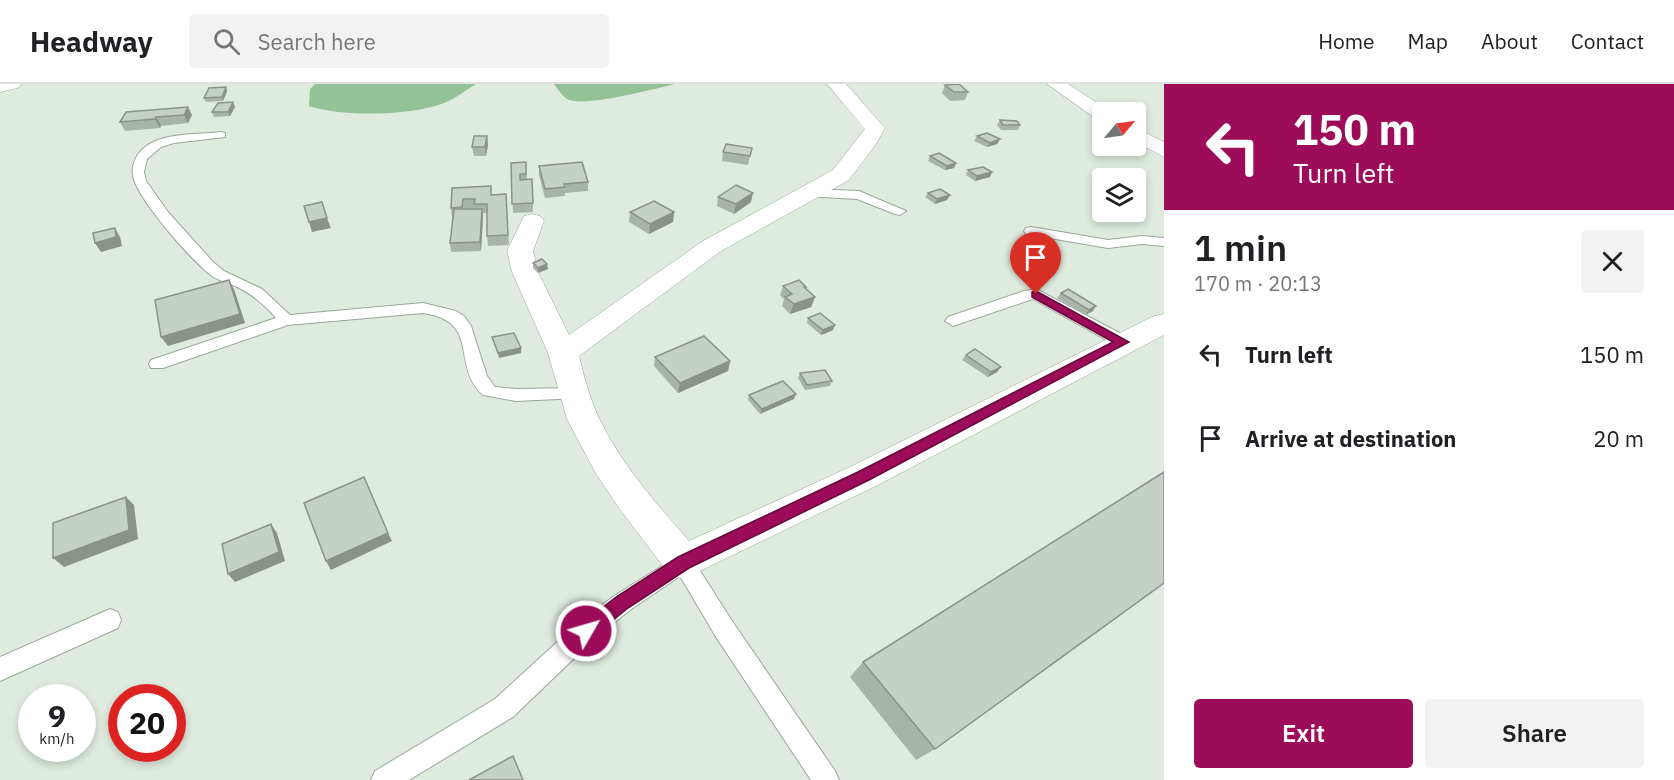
<!DOCTYPE html>
<html lang="en">
<head>
<meta charset="utf-8">
<style>
	:root { --surface:#fff; --page:#f2f2f2; --text:#202124; --muted:#757577; --line:#e0e0e0; --accent:#9d0c59 }
	body { margin:0; font-family:"IBM Plex Sans",sans-serif; background:var(--page); color:var(--text); height:100vh; display:flex; flex-direction:column; font-size:22px; white-space:nowrap }
	* { box-sizing:border-box; margin:0 }
	p { font-size:20px; color:var(--muted) }
	.icon { flex:none; width:33px; height:33px; fill:none; stroke:currentColor; stroke-width:2; stroke-linecap:round; stroke-linejoin:round }
	.map { position:relative; flex:1; overflow:hidden }
	.side { display:flex; flex-direction:column; background:var(--surface); width:510px }
	.side>* { flex:none }
	.hud { background:#9d0c59; color:#fff; overflow:hidden }
	.needle { width:39px; rotate:61deg }
	.fabs { position:absolute; left:1092px; top:18px; display:grid; gap:12px }
	.fabs a { display:grid; place-items:center; width:54px; height:54px; border-radius:6px; background:var(--surface); box-shadow:0 3px 9px #0003; font-size:30px }
	.speed { position:absolute; left:18px; top:600px; display:flex; gap:12px; font-size:30px; font-weight:700; text-align:center }
	.speed>* { display:grid; place-content:center; width:78px; height:78px; border-radius:50%; background:var(--surface); box-shadow:0 3px 9px #0003; line-height:1 }
	.speed small { font-size:15px; font-weight:400 }
	.speed .limit { border:9px solid #d22; background:#fff; color:#111 }
	.pin { position:absolute; display:grid; place-items:center; width:51px; height:51px; color:#fff; margin:-62px -26px; border-radius:50% 50% 50% 0; rotate:-45deg; box-shadow:0 0 6px #0007 }
	.pin .icon { rotate:45deg }
	.me { position:absolute; width:66px; margin:-33px; rotate:52deg; stroke-linejoin:round; filter:drop-shadow(0 0 4px #0008) }
	.turn { display:flex; align-items:center; gap:21px; height:126px; padding:0 30px; font-size:27px }
	.turn .icon { width:78px; height:78px; stroke-width:2.5 }
	.turn b { display:block; font-size:42px; line-height:51px }
	.round { display:grid; place-items:center; flex:none; width:63px; height:63px; border-radius:6px; background:var(--page) }
	.headline { display:flex; align-items:center; justify-content:space-between; height:102px; padding:0 30px }
	h1 { font-size:36px; font-weight:600; line-height:45px }
	.primary-button { display:flex; gap:12px; margin-top:auto; padding:12px 30px }
	.primary-button a { flex:1; height:69px; border-radius:6px; background:var(--accent); color:#fff; font-size:24px; font-weight:600; line-height:69px; text-align:center }
	.primary-button a+a { background:var(--page); color:var(--text) }
	ul { padding:0; list-style:none }
	li { display:flex; align-items:center; gap:18px; height:84px; padding:0 30px }
	li div { flex:1 }
	li b { display:block; font-size:22px }
	li em { font-style:normal }
	header { display:flex; align-items:center; gap:36px; box-sizing:border-box; height:84px; padding:0 30px; background:var(--surface); border-bottom:2px solid var(--line) }
	header strong { font-size:28px }
	nav { display:flex; gap:33px; margin-inline-start:auto; font-size:21px }
	.search { width:420px; height:54px; background:var(--page); display:flex; align-items:center; gap:15px; box-sizing:border-box; padding:0 21px; border-radius:6px; color:var(--muted); font-size:22px }
	main { display:flex; flex:1; min-height:0 }
	.map>svg:first-child { display:block }
	.green { fill:#93c296 }
	.lines { fill:none; stroke-linecap:round; stroke-linejoin:round }
	.lane-casing { stroke:#9aa69a; stroke-width:2 }
	.street-casing { stroke:#9aa69a; stroke-width:1 }
	.secondary-casing { stroke:#9aa69a; stroke-width:1 }
	.lane { fill:#fff; fill-rule:evenodd }
	.street { fill:#fff; fill-rule:evenodd }
	.secondary { fill:#fff; fill-rule:evenodd }
	.wall { fill:#a9b4a9 }
	.shaded-wall { fill:#8a928a }
	.building { fill:#c5d1c5; stroke:#8a928a; stroke-width:1.5 }
	.route { fill:#9d0c59; stroke:#66083a; stroke-width:1.5 }
</style>
</head>
<body>
<header>
<strong>Headway</strong>
<div class="search"><svg class="icon" aria-label="search" viewBox="0 0 24 24"><circle cx="10" cy="10" r="6"/><path d="M15 15l6 6"/></svg>Search here</div>
<nav><a>Home</a><a>Map</a><a>About</a><a>Contact</a></nav>
</header>
<main>
<div class="map">
<svg width="1164" height="696" viewBox="0 0 1164 696">
	<rect width="100%" height="100%" fill="#dfebdf"/>
	<g class="green">
		<path d="M315,0H476C466,6 455,15 444,19C412,32 341,33 309,22L310,5Z"/>
		<path d="M554,0H675C654,5 582,24 567,15C562,12 558,5 554,0Z"/>
	</g>
	<g class="lines">
		<g class="lane-casing">
			<g id="lane">
				<path d="M221,48L225,49V53L174,59L161,63L147,75L144,88L146,97L168,128L213,178L224,187L262,205L290,231L423,219L456,227L464,232L471,242L487,292L495,303L516,305L573,304L579,306L582,310L579,314L516,317L483,311C450,281 482,238 423,229L288,241L163,284H151L149,280L151,276L276,234C265,221 252,210 237,203C229,199 219,197 212,192C193,178 135,113 133,91C131,81 137,69 145,63C165,48 198,51 221,48Z"/>
				<polygon points="809,105 859,107 906,127 900,131 895,130 857,115 805,112 803,109"/>
				<polygon points="1031,143 1108,156 1142,152 1164,154 1164,162 1142,160 1108,164 1026,150 1024,147 1026,144"/>
				<polygon points="1036,205 1129,254 1131,258 1129,262 1117,262 1033,215 953,242 945,237 948,233 1024,207"/>
				<polygon points="683,469 690,471 732,537 835,687 839,696 811,696 716,553 680,492 630,526 594,555 513,633 409,696 371,696 375,687 495,615 578,539 614,512"/>
				<polygon points="110,525 118,528 121,536 118,544 0,597 0,573"/>
			</g>
		</g>
		<g class="street-casing">
			<g id="street">
				<polygon points="0,0 21,0 18,4 0,8"/>
				<path d="M827,0H846L885,44L876,60L849,96L721,167L579,272C585,296 591,320 603,342C625,385 658,421 689,457L852,382L1154,232L1164,230V251L876,402L683,495L669,490L619,424L595,388L567,335L548,269L512,188L507,167L524,132L532,130L540,132L544,137L533,167L538,188L569,251L703,157L833,86L865,45Z"/>
			</g>
		</g>
		<g class="secondary-casing">
			<g id="secondary">
				<polygon points="1047,0 1068,0 1111,28 1102,28 1102,36 1095,34"/>
				<polygon points="1136,44 1164,58 1164,73 1136,58"/>
			</g>
		</g>
		<use href="#lane" class="lane"/>
		<use href="#street" class="street"/>
		<use href="#secondary" class="secondary"/>
	</g>
	<g class="wall">
		<polygon points="945,1 968,8 965,16 950,17 942,9"/>
		<polygon points="226,3 227,7 223,17 206,18 204,14"/>
		<polygon points="235,23 230,32 214,33 212,28"/>
		<polygon points="126,28 192,31 188,39 161,42 160,44 125,47 120,38"/>
		<polygon points="1000,36 1020,41 1018,46 1001,46 997,41"/>
		<polygon points="487,52 488,61 486,72 474,72 472,63"/>
		<polygon points="977,52 1000,55 997,60 987,63 974,57"/>
		<polygon points="752,64 748,81 722,77 723,68"/>
		<polygon points="930,72 956,79 954,84 945,86 928,77"/>
		<polygon points="526,78 527,95 532,95 533,128 513,129 511,79"/>
		<polygon points="539,82 588,98 588,107 565,109 565,112 545,114 539,91"/>
		<polygon points="968,86 992,88 990,93 975,97 966,91"/>
		<polygon points="452,104 492,111 506,110 509,161 488,162 487,152 487,129 483,129 483,134 481,167 451,168 450,159 453,133 452,133 451,124"/>
		<polygon points="928,109 950,111 947,116 935,120 925,113"/>
		<polygon points="718,113 751,118 734,130 717,122"/>
		<polygon points="630,128 674,128 673,138 649,150 629,138"/>
		<polygon points="533,179 548,185 538,189 533,184"/>
		<polygon points="783,202 806,203 805,205 815,213 811,223 790,230 782,222 784,215 780,211"/>
		<polygon points="1061,209 1093,227 1085,231 1057,214"/>
		<polygon points="808,234 833,246 821,251 807,239"/>
		<polygon points="966,271 997,288 988,293 962,276"/>
		<polygon points="655,273 730,277 728,287 678,309 654,282"/>
		<polygon points="800,289 832,297 830,302 805,306 798,294"/>
		<polygon points="749,311 794,315 760,330 748,316"/>
		<polygon points="863,578 935,665 916,676 850,593"/>
	</g>
	<g class="shaded-wall">
		<polygon points="226,3 227,7 223,17 222,13"/>
		<polygon points="233,18 235,23 230,32 228,28"/>
		<polygon points="188,23 192,31 188,39 184,31"/>
		<polygon points="156,33 161,42 160,44 155,35"/>
		<polygon points="487,52 488,61 486,72 485,63"/>
		<polygon points="1000,55 997,60 987,63 990,59"/>
		<polygon points="956,79 954,84 945,86 947,82"/>
		<polygon points="992,88 990,93 975,97 977,92"/>
		<polygon points="753,109 751,118 734,130 736,120"/>
		<polygon points="950,111 947,116 935,120 937,115"/>
		<polygon points="482,125 483,134 481,167 480,158"/>
		<polygon points="674,128 673,138 649,150 650,140"/>
		<polygon points="327,134 331,144 312,148 309,138"/>
		<polygon points="115,144 120,153 122,162 101,168 95,159"/>
		<polygon points="547,180 548,185 538,189 538,184"/>
		<polygon points="229,196 234,205 245,239 168,262 161,253"/>
		<polygon points="815,213 811,223 790,230 794,220"/>
		<polygon points="1096,222 1093,227 1085,231 1089,226"/>
		<polygon points="835,241 833,246 821,251 823,246"/>
		<polygon points="521,264 521,269 499,274 498,269"/>
		<polygon points="730,277 728,287 678,309 680,299"/>
		<polygon points="1001,283 997,288 988,293 991,288"/>
		<polygon points="796,310 794,315 760,330 762,325"/>
		<polygon points="126,413 134,421 138,455 64,483 53,474"/>
		<polygon points="271,440 277,449 285,477 235,498 228,490"/>
		<polygon points="388,449 392,457 331,486 326,477"/>
	</g>
	<g class="building">
		<polygon points="959,0 968,8 954,8 945,1"/>
		<polygon points="226,3 222,13 204,14 209,4"/>
		<polygon points="233,18 228,28 212,28 218,19"/>
		<polygon points="188,23 184,31 156,33 155,35 120,38 126,28"/>
		<polygon points="1000,36 1017,37 1020,41 1003,41"/>
		<polygon points="987,49 1000,55 990,59 977,52"/>
		<polygon points="474,52 487,52 485,63 472,63"/>
		<polygon points="726,60 752,64 750,72 723,68"/>
		<polygon points="939,69 956,79 947,82 930,72"/>
		<polygon points="526,78 526,90 520,90 520,96 532,95 533,119 512,120 511,79"/>
		<polygon points="582,78 588,98 564,100 565,103 545,105 539,82"/>
		<polygon points="983,83 992,88 977,92 968,86"/>
		<polygon points="736,101 753,109 736,120 718,113"/>
		<polygon points="491,102 491,111 506,110 508,151 487,152 487,120 474,120 475,115 463,115 462,123 451,124 452,104"/>
		<polygon points="940,105 950,111 937,115 928,109"/>
		<polygon points="654,117 674,128 650,140 630,128"/>
		<polygon points="322,118 327,134 309,138 304,122"/>
		<polygon points="454,125 482,125 480,158 450,159"/>
		<polygon points="115,144 116,153 95,159 93,149"/>
		<polygon points="542,175 547,180 538,184 533,179"/>
		<polygon points="229,196 240,230 161,253 155,216"/>
		<polygon points="799,196 806,203 804,203 815,213 794,220 785,213 792,210 783,202"/>
		<polygon points="1068,205 1096,222 1089,226 1061,209"/>
		<polygon points="820,229 835,241 823,246 808,234"/>
		<polygon points="514,249 521,264 498,269 492,253"/>
		<polygon points="704,252 730,277 680,299 655,273"/>
		<polygon points="975,265 1001,283 991,288 966,271"/>
		<polygon points="825,286 832,297 807,301 800,289"/>
		<polygon points="783,297 796,310 762,325 749,311"/>
		<polygon points="1164,388 1164,499 935,665 863,578"/>
		<polygon points="364,393 388,449 326,477 304,419"/>
		<polygon points="126,413 129,446 53,474 53,439"/>
		<polygon points="271,440 279,468 228,490 222,460"/>
		<polygon points="513,672 523,696 469,696"/>
	</g>
	<polygon class="route" points="1036,207 1129,258 869,396 689,484 628,524 592,553 586,555 580,553 577,547 580,541 616,513 678,473 858,388 1113,258 1032,213 1032,208"/>
</svg>
<div class="fabs">
<a><svg class="needle" viewBox="-14 -14 28 28"><path d="M0-13l5 13h-10z" fill="#e53935"/><path d="M0 13l5-13h-10z" fill="#757577"/></svg></a>
<a><svg class="icon" aria-label="layers" viewBox="0 0 24 24"><path d="M12 4l9 5-9 5-9-5zM3 14l9 5 9-5"/></svg></a>
</div>
<div class="speed"><div>9<small>km/h</small></div><div class="limit">20</div></div>
<div class="pin" style="left:1036px;top:210px;background:#d93025"><svg class="icon" aria-label="arrive" viewBox="0 0 24 24"><path d="M6 21V4h12l-3 4 3 4H6"/></svg></div>
<svg class="me" style="left:586px;top:547px" viewBox="-20 -20 40 40"><circle r="17" fill="#9d0c59" stroke="#fff" stroke-width="3"/><path d="M0-11L8 9 0 5-8 9z" fill="#fff"/></svg>
</div>
<section class="side">
<div class="hud">
<div class="turn"><svg class="icon" aria-label="left" viewBox="0 0 24 24"><path d="M17 20v-9H6M10 6l-5 5 5 5"/></svg><div><b>150 m</b>Turn left</div></div>
</div>
<div class="headline"><div><h1>1 min</h1><p>170 m · 20:13</p></div><a class="round"><svg class="icon" aria-label="close" viewBox="0 0 24 24"><path d="M6 6l12 12M18 6L6 18"/></svg></a></div>
<ul>
<li><svg class="icon" aria-label="left" viewBox="0 0 24 24"><path d="M17 20v-9H6M10 6l-5 5 5 5"/></svg><div><b>Turn left</b></div><em>150 m</em></li>
<li><svg class="icon" aria-label="arrive" viewBox="0 0 24 24"><path d="M6 21V4h12l-3 4 3 4H6"/></svg><div><b>Arrive at destination</b></div><em>20 m</em></li>
</ul>
<div class="primary-button"><a>Exit</a><a>Share</a></div>
</section>
</main>
</body>
</html>
